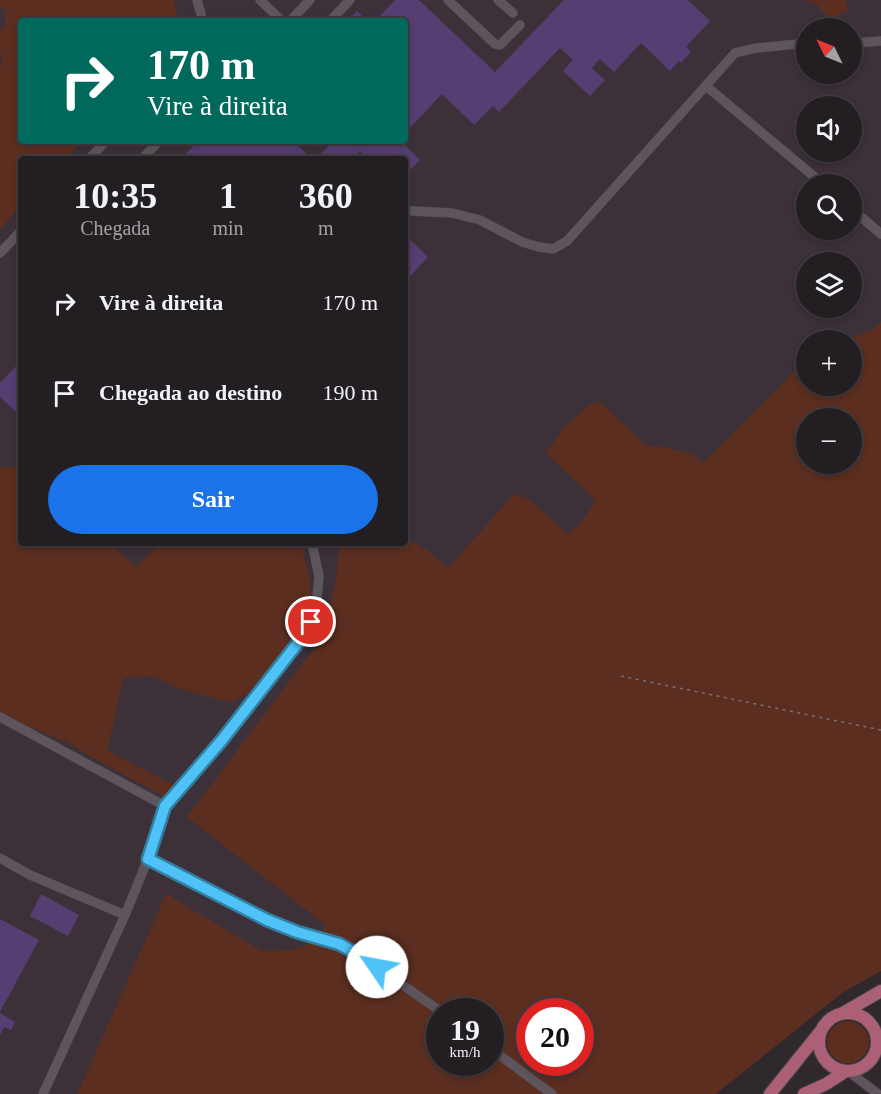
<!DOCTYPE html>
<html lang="pt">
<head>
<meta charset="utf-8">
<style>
	:root { --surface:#231e22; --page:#2f2b2f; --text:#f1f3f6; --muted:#a3a2a5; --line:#403c40; --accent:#1a73e8 }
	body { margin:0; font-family:"Times New Roman",serif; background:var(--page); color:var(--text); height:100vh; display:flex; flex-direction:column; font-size:22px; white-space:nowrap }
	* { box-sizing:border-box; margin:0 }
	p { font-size:20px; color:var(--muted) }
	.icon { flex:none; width:33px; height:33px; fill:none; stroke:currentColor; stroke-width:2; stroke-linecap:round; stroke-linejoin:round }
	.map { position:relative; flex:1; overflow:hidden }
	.side { position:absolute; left:18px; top:156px; width:390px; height:390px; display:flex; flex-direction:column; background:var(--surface); border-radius:6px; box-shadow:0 3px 9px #0003,0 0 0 2px var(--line) }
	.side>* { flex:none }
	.guide { position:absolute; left:18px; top:18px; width:390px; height:126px; border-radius:6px; box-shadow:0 3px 9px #0003,0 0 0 2px var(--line); background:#00695c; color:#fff; overflow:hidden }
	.needle { width:39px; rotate:313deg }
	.fabs { position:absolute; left:796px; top:18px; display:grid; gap:12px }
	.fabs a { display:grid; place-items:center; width:66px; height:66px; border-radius:50%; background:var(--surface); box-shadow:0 3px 9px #0003,0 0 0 2px var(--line); font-size:30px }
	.speed { position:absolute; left:426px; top:998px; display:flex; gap:12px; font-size:30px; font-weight:700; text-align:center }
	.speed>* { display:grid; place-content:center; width:78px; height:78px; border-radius:50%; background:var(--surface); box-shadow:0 3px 9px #0003,0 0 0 2px var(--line); line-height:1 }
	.speed small { font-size:15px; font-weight:400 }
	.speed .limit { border:9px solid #d22; background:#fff; color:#111 }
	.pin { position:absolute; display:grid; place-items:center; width:51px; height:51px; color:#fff; margin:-26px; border:3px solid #fff; border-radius:50%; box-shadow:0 2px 6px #0007 }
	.me { position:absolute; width:66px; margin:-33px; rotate:303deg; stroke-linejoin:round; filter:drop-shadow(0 0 4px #0008) }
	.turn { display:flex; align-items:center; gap:21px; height:126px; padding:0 30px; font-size:27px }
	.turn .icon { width:78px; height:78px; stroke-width:2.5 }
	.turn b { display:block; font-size:42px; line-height:51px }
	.eta { display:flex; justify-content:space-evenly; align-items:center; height:102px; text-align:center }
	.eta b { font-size:36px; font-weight:700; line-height:42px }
	.action { display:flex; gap:12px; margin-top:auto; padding:12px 30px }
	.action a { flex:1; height:69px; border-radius:36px; background:var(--accent); color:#fff; font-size:24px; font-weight:700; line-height:69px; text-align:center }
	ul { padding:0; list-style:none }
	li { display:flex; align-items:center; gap:18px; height:90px; padding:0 30px }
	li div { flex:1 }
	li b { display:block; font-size:22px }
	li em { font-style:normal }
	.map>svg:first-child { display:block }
	.built { fill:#3c3039; fill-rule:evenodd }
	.green { fill:#5b2e20; fill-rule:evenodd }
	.building { fill:#553e71 }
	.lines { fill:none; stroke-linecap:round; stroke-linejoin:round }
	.minor-casing { stroke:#4c464a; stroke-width:10 }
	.major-casing { stroke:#4c464a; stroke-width:14 }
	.path { stroke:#787176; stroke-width:1.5; stroke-dasharray:3 4.5; stroke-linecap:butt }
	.minor { stroke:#5d555b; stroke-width:9 }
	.major { stroke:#ac6075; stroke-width:12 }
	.route-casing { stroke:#337fa1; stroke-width:15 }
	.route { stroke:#4fc3f7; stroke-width:10 }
</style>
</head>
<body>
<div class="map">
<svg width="881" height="1094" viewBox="0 0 881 1094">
	<rect width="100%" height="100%" fill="#2f282d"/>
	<path class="built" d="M0,0H881V400L852,418H807L358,914L198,1094H0ZM21,21H405V141H21ZM807,28H852V74H807ZM807,106H852V152H807ZM21,159H405V543H21ZM807,184H852V230H807ZM807,262H852V308H807ZM807,340H852V386H807Z"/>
	<g class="green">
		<path d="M0,0H174L178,21H21V141H82L65,159H21V206L0,229V67L2,63V54L0,53V32C6,25 5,18 5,10L0,7Z"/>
		<polygon points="805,0 845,0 849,10 830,20 816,4"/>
		<path d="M881,322V971L842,993L716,1094H77L166,894L262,951L292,950L308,944H320L324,924L187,817L321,639C330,609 337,580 339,549L343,546H361L363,543H405V538L427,550L448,568L514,494L530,500L563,530L570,534L582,521L596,501L546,453L565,426L592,403H601L645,445L669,448L693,455L703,463L796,370L807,363V386H852V340H843L874,329ZM807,418H852V464H807ZM440,1011H490V1062H440ZM530,1011H580V1062H530Z"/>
		<polygon points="0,467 21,467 21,543 109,543 136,567 161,543 301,543 309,577 311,593 307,612 298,637 269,667 248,694 232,702 216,699 178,688 151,676 124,678 107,751 176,786 167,798 93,758 68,742 35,729 0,712"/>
		<circle cx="848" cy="1042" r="21"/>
	</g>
	<g class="building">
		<polygon points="395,0 419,0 495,72 564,0 688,0 710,21 686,47 691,52 681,63 679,61 670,71 641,43 614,72 600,59 592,68 605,80 590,96 563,71 573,60 560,48 499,112 493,106 474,125 442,94 405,133 405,65 408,63 405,60 405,21 375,21"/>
		<polygon points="357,11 368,21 347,21"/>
		<polygon points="198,141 293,141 312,159 181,159"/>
		<polygon points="333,141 401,141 420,160 410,170 405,166 405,159 368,159 360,151 353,159 316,159"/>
		<polygon points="405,235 428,257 405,282"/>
		<polygon points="21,361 21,417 0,397 0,383"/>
		<polygon points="41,894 79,915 68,936 30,916"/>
		<polygon points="0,919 39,940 0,1012"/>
		<polygon points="0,1013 15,1022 11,1030 4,1027 0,1035"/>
	</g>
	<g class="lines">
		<g class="minor-casing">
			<g id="minor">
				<polyline points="197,0 203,21"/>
				<polyline points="260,0 282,21"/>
				<polyline points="448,0 495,44 500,45 520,25"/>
				<polyline points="498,0 513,13"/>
				<polyline points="290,21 310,0"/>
				<polyline points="330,21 350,0"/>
				<polyline points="852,43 881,41"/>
				<polyline points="706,86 823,184"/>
				<polyline points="89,159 106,141"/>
				<polyline points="142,159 159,141"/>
				<polyline points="852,209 881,234"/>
				<polyline points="412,211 452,213 480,220 522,242 539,247 553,249 567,241 735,53 756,48 807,43"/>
				<polyline points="0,253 21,231"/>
				<polyline points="0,717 165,806"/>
				<polyline points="0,858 30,875 125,915"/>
				<polyline points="148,859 267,920 297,932 339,944 361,956 440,1011"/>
				<polyline points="877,1046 881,1050"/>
				<polyline points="490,1048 552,1094"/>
				<polyline points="848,1071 878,1094"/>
				<polyline points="43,1094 125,915 148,859 165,806 222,740 297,644 311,622 317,597 319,576 312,543"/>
			</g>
		</g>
		<g class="major-casing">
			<g id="major">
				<polyline points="843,1013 881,991"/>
				<circle cx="848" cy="1042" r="29"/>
				<polyline points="770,1094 820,1032"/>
				<polyline points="804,1094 826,1084 846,1071"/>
			</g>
		</g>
		<polyline class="path" points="621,676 881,730"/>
		<use href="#minor" class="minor"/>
		<use href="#major" class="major"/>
	</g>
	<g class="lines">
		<g class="route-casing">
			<polyline id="route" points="311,622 297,644 222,740 165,806 148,859 267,920 297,932 339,944 361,956 377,967"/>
		</g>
		<use href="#route" class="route"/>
	</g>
</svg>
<div class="fabs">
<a><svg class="needle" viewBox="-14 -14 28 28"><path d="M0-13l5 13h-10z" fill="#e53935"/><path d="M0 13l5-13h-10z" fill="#a3a2a5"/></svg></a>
<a><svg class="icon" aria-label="sound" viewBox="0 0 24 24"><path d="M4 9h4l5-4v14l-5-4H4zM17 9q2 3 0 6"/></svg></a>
<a><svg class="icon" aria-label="search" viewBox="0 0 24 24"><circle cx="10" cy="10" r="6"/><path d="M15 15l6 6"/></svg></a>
<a><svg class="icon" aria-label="layers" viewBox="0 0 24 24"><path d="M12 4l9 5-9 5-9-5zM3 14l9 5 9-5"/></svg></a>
<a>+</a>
<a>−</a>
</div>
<div class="speed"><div>19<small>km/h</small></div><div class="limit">20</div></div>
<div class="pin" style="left:311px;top:622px;background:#d93025"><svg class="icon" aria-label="arrive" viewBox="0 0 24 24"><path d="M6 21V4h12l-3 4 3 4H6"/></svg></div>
<svg class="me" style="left:377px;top:967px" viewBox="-20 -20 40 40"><circle r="19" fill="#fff"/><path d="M0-13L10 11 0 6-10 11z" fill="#4fc3f7"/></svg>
<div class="guide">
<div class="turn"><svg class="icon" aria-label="right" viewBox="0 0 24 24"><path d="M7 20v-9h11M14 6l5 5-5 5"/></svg><div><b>170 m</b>Vire à direita</div></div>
</div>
<section class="side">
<div class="eta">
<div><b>10:35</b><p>Chegada</p></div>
<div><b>1</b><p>min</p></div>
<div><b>360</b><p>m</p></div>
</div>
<ul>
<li><svg class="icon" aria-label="right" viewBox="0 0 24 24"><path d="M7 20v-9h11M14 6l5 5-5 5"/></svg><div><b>Vire à direita</b></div><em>170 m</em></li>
<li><svg class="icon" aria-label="arrive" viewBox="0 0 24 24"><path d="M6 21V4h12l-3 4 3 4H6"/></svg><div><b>Chegada ao destino</b></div><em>190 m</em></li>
</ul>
<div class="action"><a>Sair</a></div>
</section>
</div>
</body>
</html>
